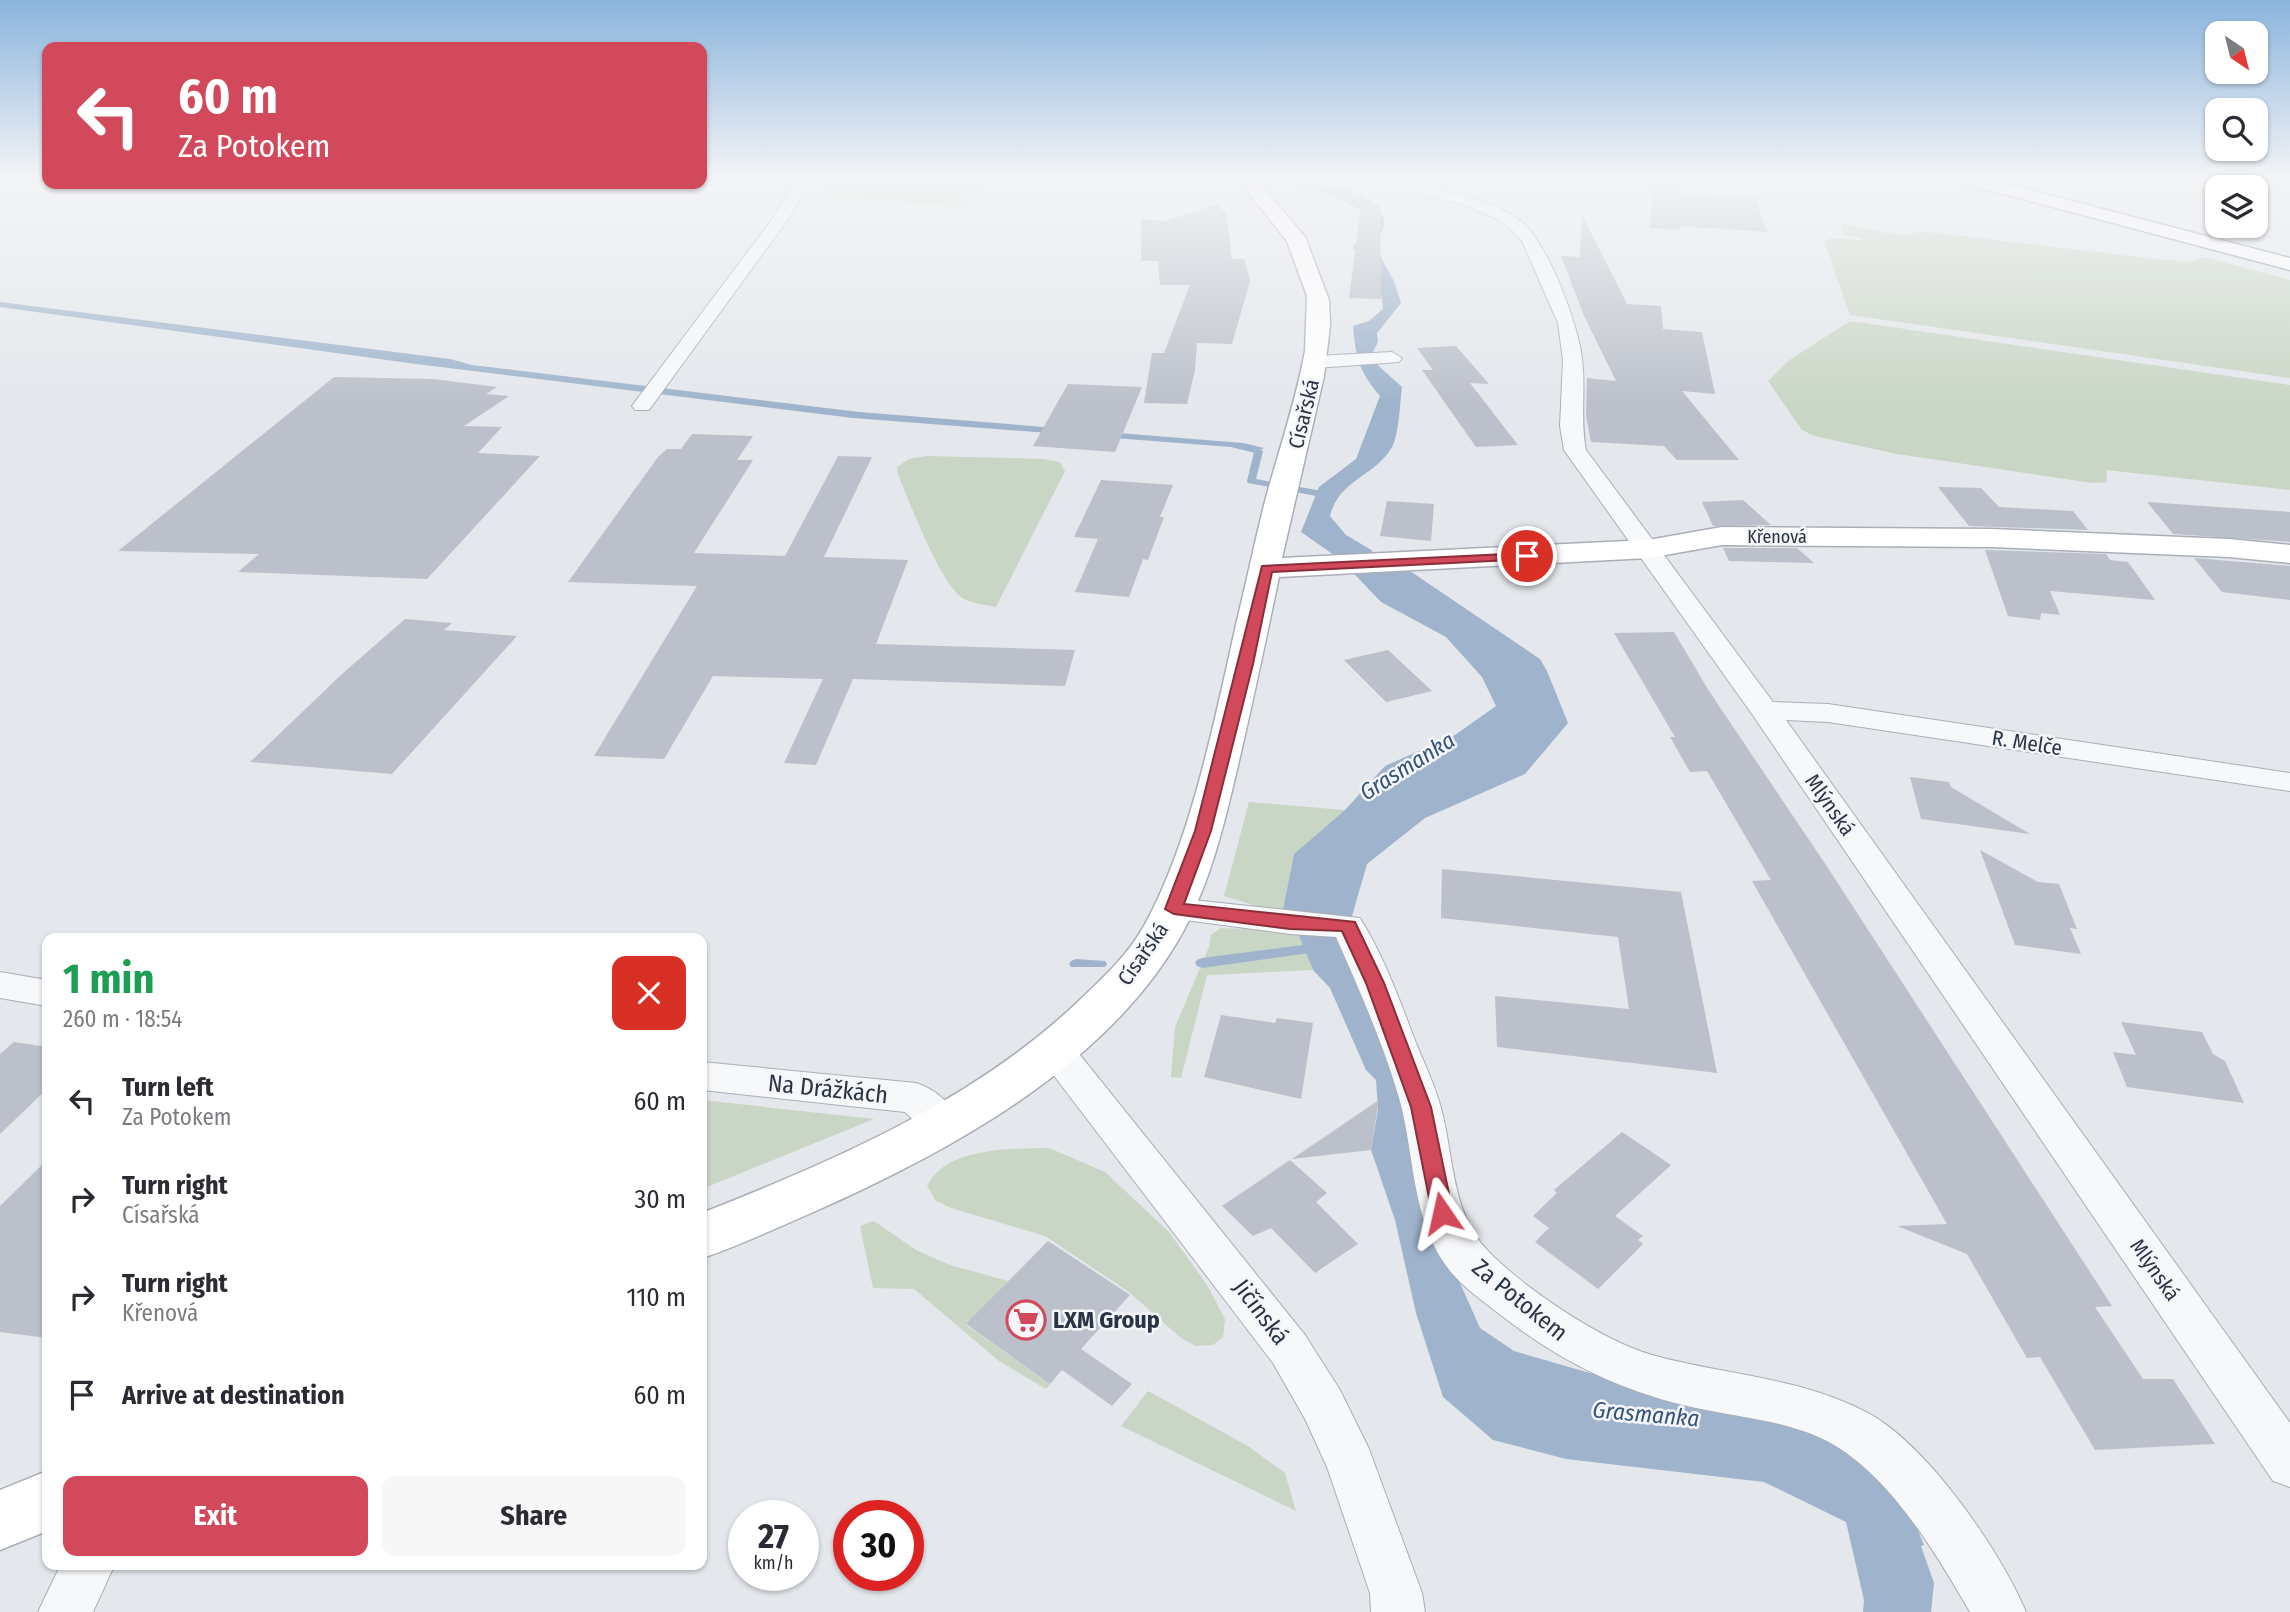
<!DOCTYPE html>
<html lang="en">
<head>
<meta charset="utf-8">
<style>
	:root { --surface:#fff; --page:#f7f7f7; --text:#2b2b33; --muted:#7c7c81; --accent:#d1495b }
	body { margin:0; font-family:"Fira Sans Condensed",sans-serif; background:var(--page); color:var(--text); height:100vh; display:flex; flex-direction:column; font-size:26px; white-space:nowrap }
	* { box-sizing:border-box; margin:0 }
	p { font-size:23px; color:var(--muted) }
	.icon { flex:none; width:38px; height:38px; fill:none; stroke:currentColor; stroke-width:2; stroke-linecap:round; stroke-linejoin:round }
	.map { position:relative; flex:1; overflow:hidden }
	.details { position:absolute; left:42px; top:933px; width:665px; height:637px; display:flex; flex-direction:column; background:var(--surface); border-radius:14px; box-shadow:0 2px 5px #0004 }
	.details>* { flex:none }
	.top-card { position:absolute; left:42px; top:42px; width:665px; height:147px; border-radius:14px; box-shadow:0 2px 5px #0004; background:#d1495b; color:#fff; overflow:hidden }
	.needle { width:46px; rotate:145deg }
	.tools { position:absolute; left:2205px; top:21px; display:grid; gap:14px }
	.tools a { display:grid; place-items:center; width:63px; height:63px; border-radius:14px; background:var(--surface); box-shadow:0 2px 5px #0004; font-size:35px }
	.speed { position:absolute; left:728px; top:1500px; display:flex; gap:14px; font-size:35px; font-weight:700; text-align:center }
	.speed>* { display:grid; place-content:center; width:91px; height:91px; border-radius:50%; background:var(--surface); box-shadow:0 2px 5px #0004; line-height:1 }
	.speed small { font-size:18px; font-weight:400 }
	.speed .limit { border:10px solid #d22; background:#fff; color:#111 }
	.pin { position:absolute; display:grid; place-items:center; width:60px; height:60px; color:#fff; margin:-30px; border:4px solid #fff; border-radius:50%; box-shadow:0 2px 7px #0007 }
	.me { position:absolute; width:77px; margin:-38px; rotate:349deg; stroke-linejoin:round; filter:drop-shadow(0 0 5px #0008) }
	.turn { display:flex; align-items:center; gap:24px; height:147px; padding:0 21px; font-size:32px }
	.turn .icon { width:91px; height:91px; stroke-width:2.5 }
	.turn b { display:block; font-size:49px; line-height:60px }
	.round { display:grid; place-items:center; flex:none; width:74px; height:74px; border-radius:14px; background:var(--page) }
	.overview { display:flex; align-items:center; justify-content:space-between; height:119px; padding:0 21px }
	h1 { font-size:42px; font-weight:700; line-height:52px; color:#1e9e55 }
	.cta { display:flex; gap:14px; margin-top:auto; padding:14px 21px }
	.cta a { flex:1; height:80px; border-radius:14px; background:var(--accent); color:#fff; font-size:28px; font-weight:700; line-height:80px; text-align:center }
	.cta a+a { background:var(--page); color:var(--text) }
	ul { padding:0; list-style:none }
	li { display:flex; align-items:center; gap:21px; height:98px; padding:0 21px }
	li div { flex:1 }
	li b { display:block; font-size:26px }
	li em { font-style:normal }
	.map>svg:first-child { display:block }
	.green { fill:#c9d6c5 }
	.water { fill:#9fb4cc }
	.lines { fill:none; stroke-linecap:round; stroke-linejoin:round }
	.stream { fill:#9fb4cc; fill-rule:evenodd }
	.building { fill:#bbc0ca }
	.street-casing { stroke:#a9aeb7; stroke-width:2 }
	.secondary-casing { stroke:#a9aeb7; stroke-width:3 }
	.highway-casing { stroke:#8b94a3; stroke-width:3 }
	.street { fill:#f7f8fa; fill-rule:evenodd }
	.secondary { fill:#fff; fill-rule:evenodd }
	.highway { fill:#fff; fill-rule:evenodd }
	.route { fill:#d1495b; stroke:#882f3b; stroke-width:2 }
	.labels { text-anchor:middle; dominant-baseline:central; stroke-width:5; stroke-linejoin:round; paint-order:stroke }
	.far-street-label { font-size:18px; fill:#2b3445; stroke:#f4f6f9 }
	.street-label { font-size:21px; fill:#2b3445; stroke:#f4f6f9 }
	.water-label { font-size:23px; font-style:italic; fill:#34527a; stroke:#f4f6f9 }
	.near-street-label { font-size:24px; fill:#2b3445; stroke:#f4f6f9 }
	.near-poi-label { font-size:24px; font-weight:bold; fill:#2b3445; stroke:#f4f6f9; text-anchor:start }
</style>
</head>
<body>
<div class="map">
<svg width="2290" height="1612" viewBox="0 0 2290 1612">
	<rect width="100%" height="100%" fill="#e4e7ec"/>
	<g class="green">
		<polygon points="824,179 997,179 960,196 970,208 825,196"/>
		<path d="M1842,224C1861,227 1905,240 1920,231L2155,259L2188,262L2205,257L2290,280V378L1850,315L1824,241L1832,238L1862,240V238L1843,235Z"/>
		<polygon points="1850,321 2290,385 2290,490 2106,470 2107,482 2092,483 1897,454 1814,436 1802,430 1768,381 1788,361"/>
		<path d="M927,456L1043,459L1060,462L1065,471L996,607C987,605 973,604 964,599C941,587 910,502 898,475L897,467L909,459Z"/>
		<polygon points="1249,802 1345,810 1294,854 1282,914 1224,896"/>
		<polygon points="1221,928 1297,931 1313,970 1207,975 1181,1078 1171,1077 1175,1027 1209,947 1211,935"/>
		<polygon points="702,1100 874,1119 702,1189"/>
		<path d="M1049,1148L1105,1172L1169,1232L1207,1285L1225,1319L1223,1337L1213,1345L1196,1346L1181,1338L1129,1292L1045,1236L951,1208L936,1201L927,1186C947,1146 1011,1149 1049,1148Z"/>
		<polygon points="874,1221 916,1250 950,1265 1008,1281 966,1325 1050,1384 1046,1389 999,1361 914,1289 873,1288 860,1226"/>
		<polygon points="1148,1391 1248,1446 1285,1473 1296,1511 1121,1426"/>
	</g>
	<g class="water">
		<path d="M1282,179C1305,179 1389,191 1384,225C1383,232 1377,239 1374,245L1394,281L1401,303L1377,333L1378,342L1370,358L1402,387C1400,402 1399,435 1392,447C1376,476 1339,479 1330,516L1346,535L1373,551L1362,558L1384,571H1410L1540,659L1547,671L1568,723L1525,774L1425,818L1367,864L1352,916L1334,919L1409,1110L1447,1254L1480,1328L1514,1351L1652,1391L1712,1404L1844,1443L1909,1509L1924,1545L1921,1546L1934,1583L1931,1612H1863L1864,1600L1846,1522L1764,1482L1566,1459L1493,1440L1443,1397L1416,1313L1395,1220L1371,1150L1378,1110L1376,1080L1366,1070L1330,988L1313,970L1297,931L1282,914L1294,854L1345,810L1385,766L1455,735L1496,706L1482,677L1446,637L1381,602L1341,560L1301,532L1319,487L1356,459L1380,396C1359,371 1356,359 1353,326L1369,321L1383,309C1382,282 1369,270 1353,248L1363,229L1365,212L1332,196Z"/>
		<polygon points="0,302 450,359 472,365 859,412 1243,443 1264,448 1255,453 1231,447 853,418 416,364 0,307"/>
	</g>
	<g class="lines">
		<g class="stream">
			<polygon points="1245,444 1263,451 1256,479 1327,492 1331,495 1327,498 1248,483 1247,481 1254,452 1241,447"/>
			<polygon points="1319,943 1324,945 1326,948 1324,951 1202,968 1197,966 1195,963 1197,960 1202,958"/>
			<polygon points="1076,959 1105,961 1107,964 1105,967 1071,967 1069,964 1071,961"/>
		</g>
	</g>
	<g class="building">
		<polygon points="1655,179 1678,179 1679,196 1755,197 1767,232 1680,226 1681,230 1649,228"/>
		<polygon points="1219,204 1221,210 1226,210 1232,259 1244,259 1250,281 1232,344 1197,343 1195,370 1187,404 1144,403 1152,353 1164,353 1190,285 1160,285 1158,261 1141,261 1141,219 1164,221"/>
		<polygon points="1361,204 1380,205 1381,299 1349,298"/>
		<polygon points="1582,215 1627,304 1661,306 1663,329 1702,332 1715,394 1682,391 1739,460 1677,460 1664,446 1591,442 1586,416 1587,378 1616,381 1584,316 1561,256 1580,257"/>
		<polygon points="1456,346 1489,384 1470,383 1518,445 1476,447 1422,370 1433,370 1417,348"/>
		<polygon points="334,377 433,379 497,387 486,394 509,396 464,426 502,427 478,453 540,456 427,579 238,572 259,554 118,551"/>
		<polygon points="1068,384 1142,387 1115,452 1033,446"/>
		<polygon points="692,434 753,436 737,460 753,460 694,553 785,556 838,456 872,457 824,557 908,560 876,644 1075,650 1065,686 853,679 816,765 784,763 823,679 713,676 664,759 594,756 697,586 568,582 658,457 667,449 681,449"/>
		<polygon points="1101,480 1173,485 1160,517 1164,517 1148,560 1143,559 1129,597 1075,592 1098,539 1074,537"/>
		<polygon points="1938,487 1981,488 1999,507 2073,511 2088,530 1969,526"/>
		<polygon points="1743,500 1771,525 1713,526 1702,502"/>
		<polygon points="1387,501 1434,504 1431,541 1380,536"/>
		<polygon points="2147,502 2290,512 2290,542 2173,534"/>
		<polygon points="1723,548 1797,548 1814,563 1729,561"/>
		<polygon points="1985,550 2106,554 2110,560 2128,562 2155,600 2050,591 2060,615 2041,613 2040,620 2008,616"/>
		<polygon points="2194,558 2290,566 2290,600 2222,592"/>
		<polygon points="405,619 452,623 444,630 517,636 392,774 250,762 342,674"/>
		<polygon points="1674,632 1709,691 1828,868 2112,1306 2095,1307 2143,1379 2173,1379 2215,1444 2095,1450 2040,1357 2027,1358 1967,1254 1897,1226 1947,1224 1752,881 1771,880 1707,771 1690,772 1670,737 1675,737 1614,633"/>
		<polygon points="1388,650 1432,691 1386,702 1344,660"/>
		<polygon points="1910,777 1949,782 1951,787 2030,834 1921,819"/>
		<polygon points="1980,850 2038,882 2059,884 2077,929 2070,928 2081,954 2015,945"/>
		<polygon points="1442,869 1681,892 1717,1073 1497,1047 1495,996 1629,1009 1618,937 1441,918"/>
		<polygon points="1221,1015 1275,1023 1277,1018 1313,1023 1301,1099 1204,1077"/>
		<polygon points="2121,1022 2202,1032 2213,1054 2225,1061 2244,1103 2127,1087 2113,1052 2136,1055"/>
		<polygon points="14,1042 47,1047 47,1089 0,1134 0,1054"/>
		<polygon points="1379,1100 1371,1150 1292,1159"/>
		<polygon points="1622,1132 1671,1165 1615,1216 1643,1236 1638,1240 1643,1244 1598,1289 1535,1242 1549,1228 1533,1216 1557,1193 1554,1190"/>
		<polygon points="47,1160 47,1338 0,1332 0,1206"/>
		<polygon points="1290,1160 1327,1193 1316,1202 1358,1244 1315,1273 1271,1228 1253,1236 1222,1206"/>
		<polygon points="1048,1241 1130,1295 1081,1349 1132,1384 1112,1406 1062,1370 1050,1384 966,1324"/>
	</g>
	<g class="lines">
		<g class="street-casing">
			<g id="street">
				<polygon points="791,179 805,179 804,190 791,215 649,410 635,410 632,406 776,214 790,190"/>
				<path d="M1392,179C1409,179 1421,186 1438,190C1466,196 1494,203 1518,219C1546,238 1579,325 1582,359C1586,389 1580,419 1586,450L1773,702L1828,704L2290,773V791L1828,722L1786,720L2290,1423V1487L2273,1481L1752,714L1564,450L1560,426L1563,360L1558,323L1522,241L1509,227L1493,217L1462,204L1412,192Z"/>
				<polygon points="1392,352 1402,358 1399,362 1316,368 1306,362 1316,356"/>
				<path d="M1174,898L1360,918C1384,956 1400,1001 1416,1043C1425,1065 1435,1085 1441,1108C1454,1155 1451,1214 1488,1251C1525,1289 1601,1340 1652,1355C1724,1375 1799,1377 1866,1412C1926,1443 2000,1550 2026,1612H1970C1937,1555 1892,1479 1834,1445C1793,1421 1742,1418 1696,1408C1622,1392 1561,1362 1502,1316C1484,1302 1465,1289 1450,1271C1412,1223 1415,1161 1401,1105C1386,1050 1359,989 1336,937L1290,934L1162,917L1157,909L1162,901Z"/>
				<polygon points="0,972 47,980 47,1006 0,998"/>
				<polygon points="1055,1036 1068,1040 1305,1335 1340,1390 1369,1449 1422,1593 1425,1612 1371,1612 1370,1593 1327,1467 1305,1419 1273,1363 1042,1060 1036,1050 1042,1040"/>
				<path d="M702,1062L916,1083C936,1089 954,1106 964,1125L958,1136L944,1140L930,1136L905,1112L702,1090Z"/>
				<polygon points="61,1564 115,1564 93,1612 38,1612"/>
			</g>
		</g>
		<g class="secondary-casing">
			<g id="secondary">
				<path d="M1238,179H1256L1305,237L1329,300L1330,326L1324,376L1282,558L1648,540L1722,527L1992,529L2229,539L2290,545V563L2229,557L1992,547L1722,545L1648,558L1279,577C1265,644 1251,711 1235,778C1223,829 1210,881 1185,928C1112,1065 947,1153 809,1214C774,1229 738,1246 702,1258V1213C838,1159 979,1099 1085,995C1107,974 1129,953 1144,926C1192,840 1216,713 1238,616C1248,576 1256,535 1267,494C1280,447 1296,400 1305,351L1307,296L1287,241Z"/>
				<polygon points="47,1471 47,1531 0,1550 0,1490"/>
			</g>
		</g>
		<g class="highway-casing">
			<polygon id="highway" points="1959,179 1988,179 2290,258 2290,270 1962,183"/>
		</g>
		<use href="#street" class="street"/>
		<use href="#secondary" class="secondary"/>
		<use href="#highway" class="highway"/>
	</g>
	<linearGradient id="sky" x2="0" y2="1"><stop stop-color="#8bb4dd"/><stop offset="0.44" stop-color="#f3f4f6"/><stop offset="1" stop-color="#f3f4f6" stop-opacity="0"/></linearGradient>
	<rect width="2290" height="405" fill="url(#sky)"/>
	<polygon class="route" points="1527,553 1533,556 1531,559 1272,572 1253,664 1211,831 1184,904 1355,922 1384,983 1431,1107 1453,1213 1450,1219 1442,1221 1435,1219 1432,1213 1411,1107 1366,983 1342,931 1290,929 1174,914 1165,909 1195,831 1262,566"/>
	<defs>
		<g id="supermarket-ring" transform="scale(2.0125)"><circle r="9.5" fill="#f4f6f9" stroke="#d1495b" stroke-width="1.5"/><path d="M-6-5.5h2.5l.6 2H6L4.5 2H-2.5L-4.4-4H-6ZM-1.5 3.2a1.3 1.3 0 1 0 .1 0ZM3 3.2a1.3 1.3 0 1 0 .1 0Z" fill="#d1495b"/></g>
	</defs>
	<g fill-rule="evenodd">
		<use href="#supermarket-ring" x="1026" y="1320"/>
	</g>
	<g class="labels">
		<g class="far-street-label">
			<text x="1777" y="537">Křenová</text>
		</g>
		<g class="street-label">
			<text transform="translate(1304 414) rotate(-76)">Císařská</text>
			<text transform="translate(2027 743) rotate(9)">R. Melče</text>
			<text transform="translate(1830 805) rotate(55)">Mlýnská</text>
			<text transform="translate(1143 954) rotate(-55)">Císařská</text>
			<text transform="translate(2155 1270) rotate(55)">Mlýnská</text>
		</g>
		<g class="water-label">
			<text transform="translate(1407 766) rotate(-32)">Grasmanka</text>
			<text transform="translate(1646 1414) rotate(5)">Grasmanka</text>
		</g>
		<g class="near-street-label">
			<text transform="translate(828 1089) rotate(6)">Na Drážkách</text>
			<text transform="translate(1520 1300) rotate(39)">Za Potokem</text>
			<text transform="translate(1261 1312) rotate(53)">Jičínská</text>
		</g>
		<g class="near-poi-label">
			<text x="1053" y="1320">LXM Group</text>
		</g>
	</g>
</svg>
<div class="tools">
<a><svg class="needle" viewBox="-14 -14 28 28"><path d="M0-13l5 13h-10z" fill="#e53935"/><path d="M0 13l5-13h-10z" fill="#7c7c81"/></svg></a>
<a><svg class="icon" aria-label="search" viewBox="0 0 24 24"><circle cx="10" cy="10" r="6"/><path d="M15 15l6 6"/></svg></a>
<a><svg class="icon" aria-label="layers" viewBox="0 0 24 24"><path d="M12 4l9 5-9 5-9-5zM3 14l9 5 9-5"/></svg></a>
</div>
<div class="speed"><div>27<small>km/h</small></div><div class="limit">30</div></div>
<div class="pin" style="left:1527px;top:556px;background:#d93025"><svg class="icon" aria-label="arrive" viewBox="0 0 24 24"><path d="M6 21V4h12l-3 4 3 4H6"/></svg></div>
<svg class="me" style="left:1442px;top:1213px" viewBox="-20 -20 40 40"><path d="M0-17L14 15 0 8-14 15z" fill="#d1495b" stroke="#fff" stroke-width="4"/></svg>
<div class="top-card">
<div class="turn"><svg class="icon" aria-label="left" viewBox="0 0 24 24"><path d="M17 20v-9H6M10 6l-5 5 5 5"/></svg><div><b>60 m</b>Za Potokem</div></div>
</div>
<section class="details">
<div class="overview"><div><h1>1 min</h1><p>260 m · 18:54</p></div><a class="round" style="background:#d93025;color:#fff"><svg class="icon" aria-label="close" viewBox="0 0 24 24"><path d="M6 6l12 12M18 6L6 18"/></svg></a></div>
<ul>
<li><svg class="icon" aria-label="left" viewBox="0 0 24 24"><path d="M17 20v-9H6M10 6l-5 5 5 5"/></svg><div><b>Turn left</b><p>Za Potokem</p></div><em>60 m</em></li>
<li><svg class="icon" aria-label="right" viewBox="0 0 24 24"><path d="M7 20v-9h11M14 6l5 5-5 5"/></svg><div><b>Turn right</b><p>Císařská</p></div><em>30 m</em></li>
<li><svg class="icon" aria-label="right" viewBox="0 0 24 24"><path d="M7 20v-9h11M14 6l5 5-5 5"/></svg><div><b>Turn right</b><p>Křenová</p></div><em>110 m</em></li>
<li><svg class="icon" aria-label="arrive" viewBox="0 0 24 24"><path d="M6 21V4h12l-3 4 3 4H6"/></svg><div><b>Arrive at destination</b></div><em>60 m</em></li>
</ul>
<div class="cta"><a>Exit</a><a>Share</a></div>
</section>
</div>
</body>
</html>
